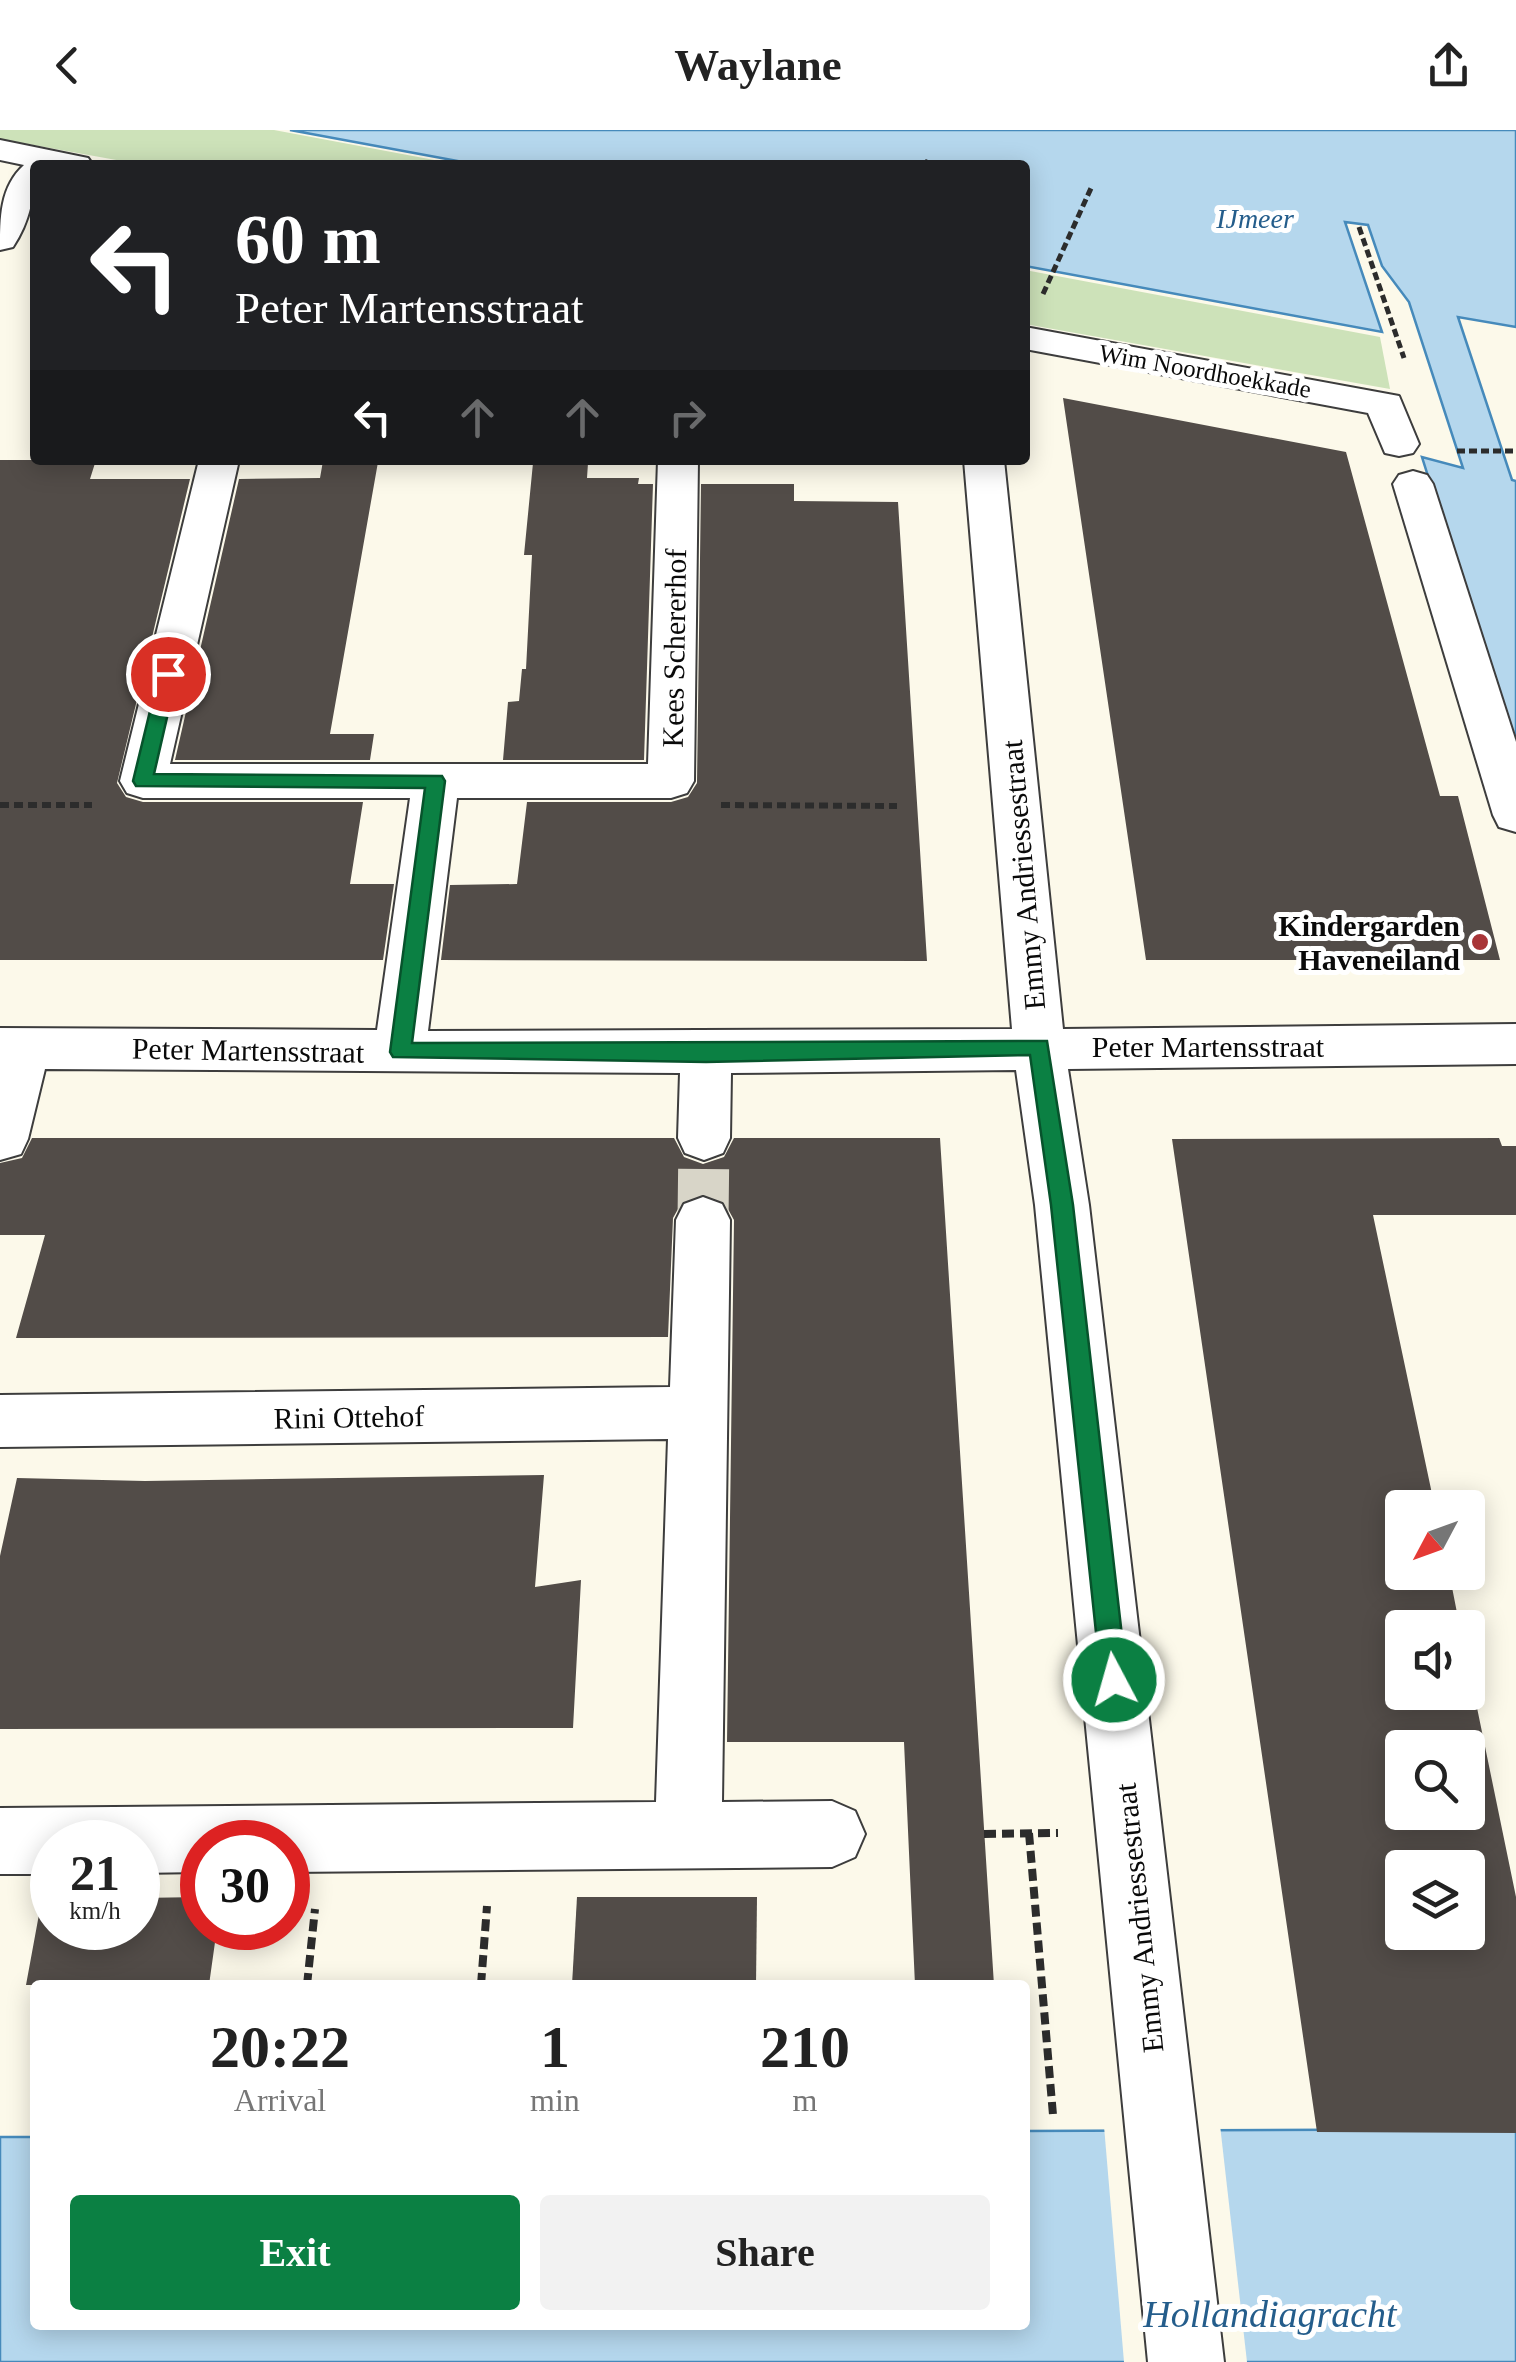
<!DOCTYPE html>
<html lang="en">
<head>
<meta charset="utf-8">
<style>
	:root { --surface:#fff; --page:#f2f2f2; --text:#222; --muted:#767676; --accent:#0b8043 }
	body { margin:0; font-family:Georgia,serif; background:var(--page); color:var(--text); height:100vh; display:flex; flex-direction:column; font-size:38px; white-space:nowrap }
	* { box-sizing:border-box; margin:0 }
	p { font-size:32px; color:var(--muted) }
	.icon { flex:none; width:55px; height:55px; fill:none; stroke:currentColor; stroke-width:2; stroke-linecap:round; stroke-linejoin:round }
	.map { position:relative; flex:1; overflow:hidden }
	.panel { position:absolute; left:30px; top:1850px; width:1000px; height:350px; display:flex; flex-direction:column; background:var(--surface); border-radius:10px; box-shadow:0 5px 25px #0003 }
	.panel>* { flex:none }
	.banner { position:absolute; left:30px; top:30px; width:1000px; height:305px; border-radius:10px; box-shadow:0 5px 25px #0003; background:#202124; color:#fff; overflow:hidden }
	.needle { width:65px; rotate:229deg }
	.tools { position:absolute; left:1385px; top:1360px; display:grid; gap:20px }
	.tools a { display:grid; place-items:center; width:100px; height:100px; border-radius:10px; background:var(--surface); box-shadow:0 5px 25px #0003; font-size:50px }
	.speed { position:absolute; left:30px; top:1690px; display:flex; gap:20px; font-size:50px; font-weight:700; text-align:center }
	.speed>* { display:grid; place-content:center; width:130px; height:130px; border-radius:50%; background:var(--surface); box-shadow:0 5px 25px #0003; line-height:1 }
	.speed small { font-size:25px; font-weight:400 }
	.speed .limit { border:15px solid #d22; background:#fff; color:#111 }
	.pin { position:absolute; display:grid; place-items:center; width:85px; height:85px; color:#fff; margin:-42px; border:5px solid #fff; border-radius:50%; box-shadow:0 2px 10px #0007 }
	.me { position:absolute; width:110px; margin:-55px; rotate:354deg; stroke-linejoin:round; filter:drop-shadow(0 0 8px #0008) }
	.turn { display:flex; align-items:center; gap:35px; height:210px; padding:0 40px; font-size:45px }
	.turn .icon { width:130px; height:130px; stroke-width:2.5 }
	.turn b { display:block; font-size:70px; line-height:85px }
	.lanes { display:flex; align-items:center; height:95px; padding:0 40px; background:#0003; justify-content:center; gap:50px; direction:ltr }
	.lanes .off { opacity:.35 }
	.eta { display:flex; justify-content:space-evenly; align-items:center; height:170px; text-align:center }
	.eta b { font-size:60px; font-weight:800; line-height:70px }
	.primary-button { display:flex; gap:20px; margin-top:auto; padding:20px 40px }
	.primary-button a { flex:1; height:115px; border-radius:10px; background:var(--accent); color:#fff; font-size:40px; font-weight:800; line-height:115px; text-align:center }
	.primary-button a+a { background:var(--page); color:var(--text) }
	header { display:flex; justify-content:space-between; align-items:center; height:130px; padding:0 40px; background:var(--surface); font-size:45px; font-weight:800 }
	.map>svg:first-child { display:block }
	.green { fill:#cde2b9 }
	.water { fill:#b5d7ed; stroke:#468abb; stroke-width:2.5 }
	.pier { fill:#fcf9ea }
	.building { fill:#524c48; fill-rule:evenodd }
	.lines { fill:none; stroke-linecap:round; stroke-linejoin:round }
	.street-tunnel { stroke:#d8d5c8; stroke-width:51; stroke-dasharray:51 25; stroke-linecap:butt }
	.street-casing { stroke:#3d3d3d; stroke-width:4 }
	.path-far2 { stroke:#2c2c2c; stroke-width:5; stroke-dasharray:8 4; stroke-linecap:butt }
	.path-far1 { stroke:#2c2c2c; stroke-width:6; stroke-dasharray:9 5; stroke-linecap:butt }
	.path { stroke:#2c2c2c; stroke-width:8; stroke-dasharray:12 6; stroke-linecap:butt }
	.street { fill:#fff; fill-rule:evenodd }
	.route { fill:#0b8043; stroke:#07532c; stroke-width:2.5 }
	.poi-dot { fill:#a83538; stroke:#fff; stroke-width:4 }
	.labels { text-anchor:middle; dominant-baseline:central; stroke-width:10; stroke-linejoin:round; paint-order:stroke }
	.far-street-label { font-size:25px; fill:#0a0a0a; stroke:#fff }
	.far-water-label { font-size:28px; font-style:italic; fill:#245d8b; stroke:#fff }
	.street-label { font-size:30px; fill:#0a0a0a; stroke:#fff }
	.poi-label { font-size:30px; font-weight:bold; fill:#0a0a0a; stroke:#fff; text-anchor:end }
	.near-water-label { font-size:38px; font-style:italic; fill:#245d8b; stroke:#fff }
</style>
</head>
<body>
<header><svg class="icon" aria-label="back" viewBox="0 0 24 24"><path d="M15 5l-7 7 7 7"/></svg>Waylane<svg class="icon" aria-label="share" viewBox="0 0 24 24"><path d="M12 15V3M7 8l5-5 5 5M5 13v7h14v-7"/></svg></header>
<div class="map">
<svg width="1516" height="2232" viewBox="0 0 1516 2232">
	<rect width="100%" height="100%" fill="#fcf9ea"/>
	<g class="green">
		<polygon points="0,0 274,0 461,35 144,35 0,9"/>
		<polygon points="1025,140 1380,207 1390,259 1025,194"/>
	</g>
	<g class="water">
		<polygon points="290,0 1516,0 1516,197 1458,187 1512,350 1516,351 1516,626 1422,327 1463,338 1409,172 1382,136 1368,95 1345,92 1382,202 1025,136 1025,35 479,35"/>
		<polygon points="1516,1999 1516,2232 0,2232 0,2007 35,2007 35,2195 1025,2195 1025,2001"/>
	</g>
	<polygon class="pier" points="1220,1995 1247,2232 1124,2232 1104,1996"/>
	<g class="building">
		<polygon points="1063,268 1346,322 1440,666 1458,666 1500,830 1146,830"/>
		<polygon points="0,330 96,330 90,349 190,349 117,653 126,667 143,672 363,672 350,754 394,754 383,830 0,830"/>
		<polygon points="323,331 378,332 330,604 374,604 370,630 175,630 239,349 320,348"/>
		<polygon points="533,333 588,333 587,348 639,348 638,354 653,354 644,630 503,630 508,572 519,571 522,539 526,539 532,425 524,425"/>
		<polygon points="701,354 794,354 794,371 898,372 927,831 441,830 450,755 517,754 527,672 671,672 688,667 697,653"/>
		<polygon points="32,1008 674,1008 684,1027 703,1034 724,1027 734,1008 940,1008 994,1855 915,1855 904,1612 727,1612 734,1090 723,1070 702,1063 683,1070 673,1088 668,1207 16,1208 45,1105 0,1105 0,1033 22,1028"/>
		<path d="M1499,1008L1502,1016H1516V1085H1373L1435,1378H1402V1442H1449L1460,1498H1402V1562H1468V1534L1516,1767V2003L1317,2002L1172,1009ZM1402,1618H1468V1682H1402ZM1402,1738H1468V1802H1402Z"/>
		<polygon points="544,1345 535,1457 581,1450 573,1598 0,1599 0,1426 17,1348 145,1351"/>
		<polygon points="202,1767 202,1798 217,1798 209,1855 26,1855 42,1768 52,1768 52,1798 138,1798 138,1768"/>
		<polygon points="577,1767 757,1767 756,1855 572,1855"/>
	</g>
	<g class="lines">
		<polyline class="street-tunnel" points="703,1090 704,1008"/>
		<g class="street-casing">
			<g id="street">
				<path d="M0,10L88,28L93,35H35C35,65 30,91 13,117L0,120C0,87 0,57 24,35L0,30Z"/>
				<polygon points="1025,197 1399,266 1419,314 1413,323 1399,326 1385,323 1368,283 1025,219"/>
				<polygon points="199,330 239,330 170,634 648,634 658,330 698,330 694,651 687,663 671,668 457,668 428,901 1012,899 964,330 1004,330 1063,899 1516,894 1516,934 1068,939 1089,1075 1224,2232 1148,2232 1035,1075 1016,940 731,943 730,1008 723,1023 704,1030 685,1023 678,1008 680,943 45,939 28,1009 21,1024 0,1030 0,898 377,900 410,668 143,668 127,663 120,651"/>
				<polygon points="1413,341 1427,345 1433,354 1516,612 1516,702 1499,697 1493,685 1393,354 1399,345"/>
				<polygon points="703,1067 722,1074 730,1090 722,1672 832,1671 855,1681 865,1704 855,1727 832,1737 288,1742 288,1712 202,1712 202,1742 138,1743 138,1712 52,1712 52,1744 0,1744 0,1678 656,1672 668,1309 0,1317 0,1265 670,1257 676,1090 684,1074"/>
			</g>
		</g>
		<g class="path-far2">
			<polyline points="926,35 928,30"/>
			<polyline points="1359,97 1404,228"/>
			<polyline points="1043,164 1092,56"/>
			<polyline points="1457,321 1516,321"/>
		</g>
		<g class="path-far1">
			<polyline points="0,675 92,675"/>
			<polyline points="721,675 897,676"/>
		</g>
		<g class="path">
			<polyline points="1029,1703 1053,1985"/>
			<polyline points="984,1704 1058,1703"/>
			<polyline points="307,1855 315,1779"/>
			<polyline points="481,1855 487,1776"/>
		</g>
		<use href="#street" class="street"/>
	</g>
	<polygon class="route" points="168,538 177,544 154,644 442,646 445,651 412,913 1047,911 1073,1075 1127,1550 1123,1558 1114,1562 1105,1558 1101,1550 1051,1075 1030,925 706,932 393,927 390,922 425,658 136,656 133,651 159,544"/>
	<circle class="poi-dot" cx="1480" cy="812" r="10"/>
	<g class="labels">
		<g class="far-street-label">
			<text transform="translate(1205 241) rotate(10)">Wim Noordhoekkade</text>
		</g>
		<g class="far-water-label">
			<text x="1255" y="88">IJmeer</text>
		</g>
		<g class="street-label">
			<text transform="translate(674 518) rotate(-89)">Kees Schererhof</text>
			<text transform="translate(1023 745) rotate(-95)">Emmy Andriessestraat</text>
			<text x="1208" y="916">Peter Martensstraat</text>
			<text transform="translate(248 920) rotate(1)">Peter Martensstraat</text>
			<text transform="translate(349 1287) rotate(-1)">Rini Ottehof</text>
			<text transform="translate(1139 1788) rotate(-96)">Emmy Andriessestraat</text>
		</g>
		<g class="poi-label">
			<text x="1460" y="795">Kindergarden<tspan x="1460" dy="34">Haveneiland</tspan></text>
		</g>
		<g class="near-water-label">
			<text x="1270" y="2184">Hollandiagracht</text>
		</g>
	</g>
</svg>
<div class="tools">
<a><svg class="needle" viewBox="-14 -14 28 28"><path d="M0-13l5 13h-10z" fill="#e53935"/><path d="M0 13l5-13h-10z" fill="#767676"/></svg></a>
<a><svg class="icon" aria-label="sound" viewBox="0 0 24 24"><path d="M4 9h4l5-4v14l-5-4H4zM17 9q2 3 0 6"/></svg></a>
<a><svg class="icon" aria-label="search" viewBox="0 0 24 24"><circle cx="10" cy="10" r="6"/><path d="M15 15l6 6"/></svg></a>
<a><svg class="icon" aria-label="layers" viewBox="0 0 24 24"><path d="M12 4l9 5-9 5-9-5zM3 14l9 5 9-5"/></svg></a>
</div>
<div class="speed"><div>21<small>km/h</small></div><div class="limit">30</div></div>
<div class="pin" style="left:168px;top:544px;background:#d93025"><svg class="icon" aria-label="arrive" viewBox="0 0 24 24"><path d="M6 21V4h12l-3 4 3 4H6"/></svg></div>
<svg class="me" style="left:1114px;top:1550px" viewBox="-20 -20 40 40"><circle r="17" fill="#0b8043" stroke="#fff" stroke-width="3"/><path d="M0-11L8 9 0 5-8 9z" fill="#fff"/></svg>
<div class="banner">
<div class="turn"><svg class="icon" aria-label="left" viewBox="0 0 24 24"><path d="M17 20v-9H6M10 6l-5 5 5 5"/></svg><div><b>60 m</b>Peter Martensstraat</div></div>
<div class="lanes"><svg class="icon" aria-label="left" viewBox="0 0 24 24"><path d="M17 20v-9H6M10 6l-5 5 5 5"/></svg><svg class="icon off" aria-label="ahead" viewBox="0 0 24 24"><path d="M12 20V5M6 11l6-6 6 6"/></svg><svg class="icon off" aria-label="ahead" viewBox="0 0 24 24"><path d="M12 20V5M6 11l6-6 6 6"/></svg><svg class="icon off" aria-label="right" viewBox="0 0 24 24"><path d="M7 20v-9h11M14 6l5 5-5 5"/></svg></div>
</div>
<section class="panel">
<div class="eta">
<div><b>20:22</b><p>Arrival</p></div>
<div><b>1</b><p>min</p></div>
<div><b>210</b><p>m</p></div>
</div>
<div class="primary-button"><a>Exit</a><a>Share</a></div>
</section>
</div>
</body>
</html>
